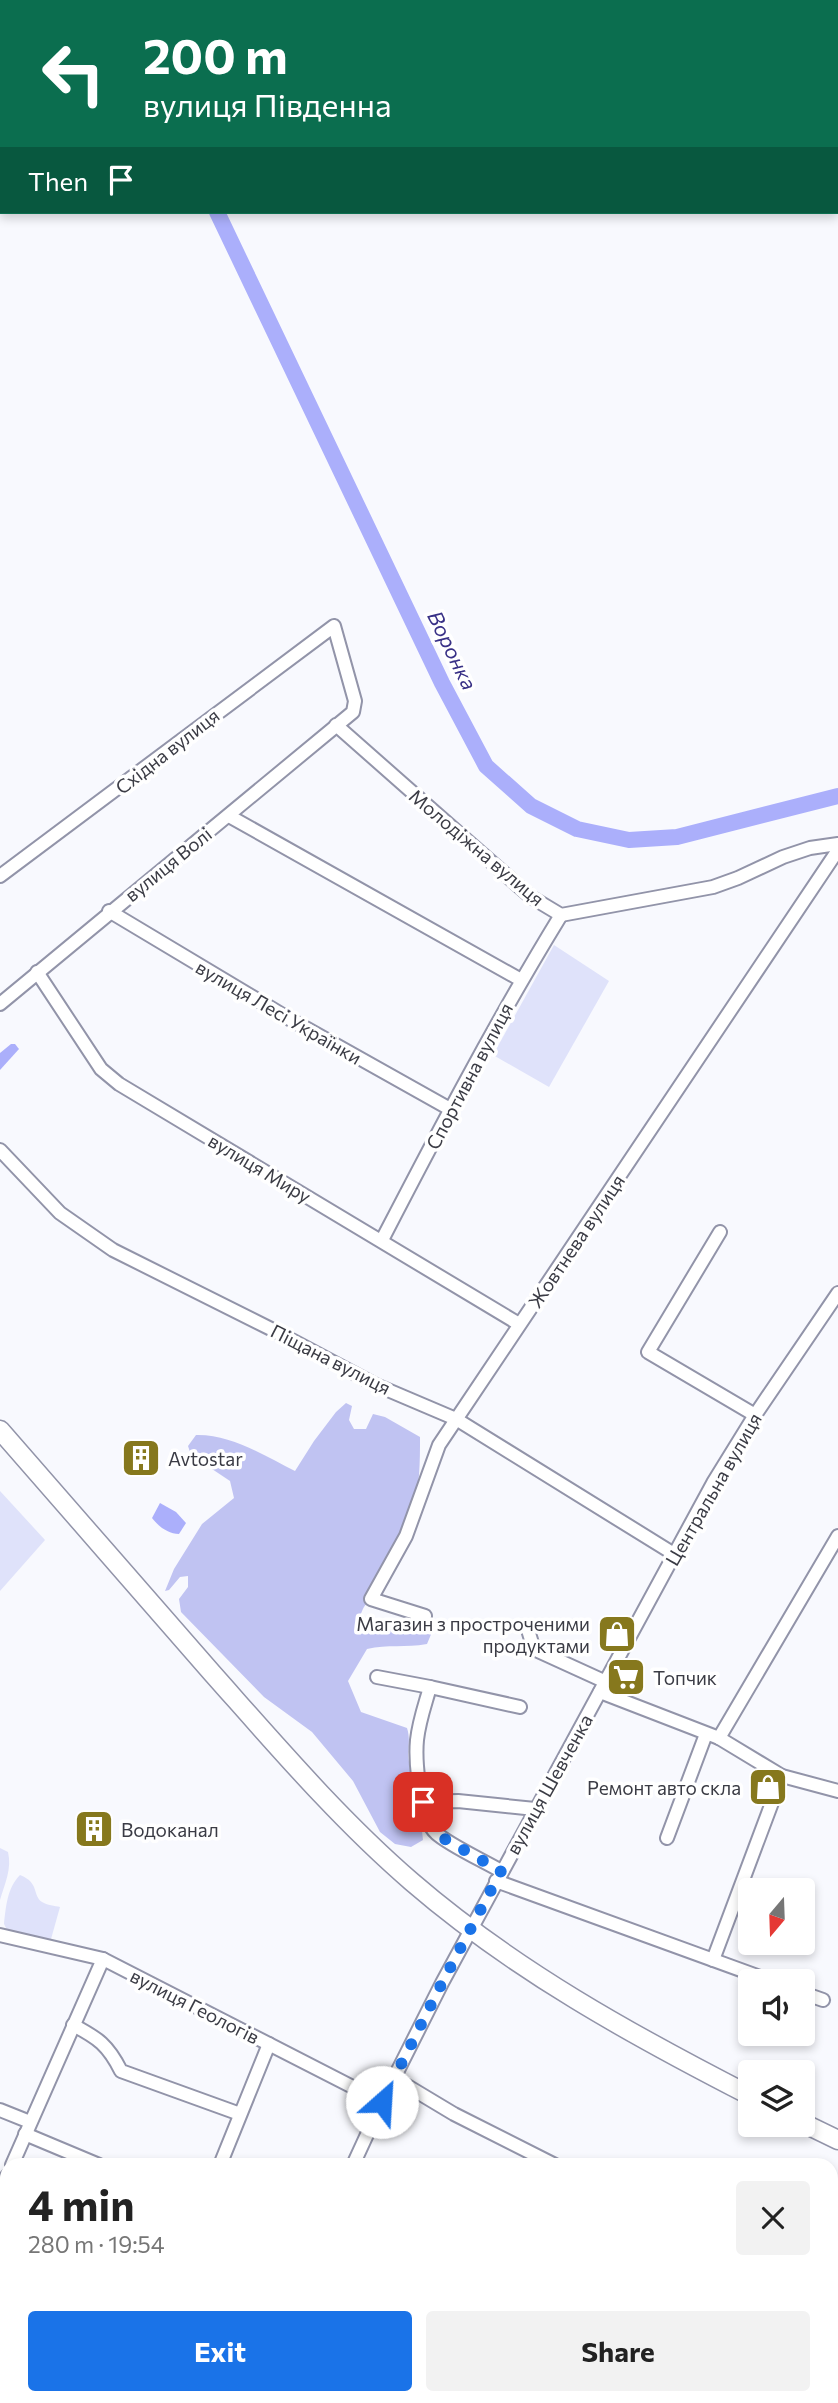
<!DOCTYPE html>
<html lang="en">
<head>
<meta charset="utf-8">
<style>
	:root { --surface:#fff; --page:#f2f2f2; --text:#222; --muted:#767676; --accent:#1a73e8 }
	body { margin:0; font-family:Commissioner,sans-serif; background:var(--page); color:var(--text); height:100vh; display:flex; flex-direction:column; font-size:26px; white-space:nowrap }
	* { box-sizing:border-box; margin:0 }
	p { font-size:23px; color:var(--muted) }
	.icon { flex:none; width:38px; height:38px; fill:none; stroke:currentColor; stroke-width:2; stroke-linecap:round; stroke-linejoin:round }
	.map { position:relative; flex:1; overflow:hidden }
	.panel { position:absolute; left:0px; top:2158px; width:838px; height:247px; display:flex; flex-direction:column; background:var(--surface); border-radius:21px 21px 0 0; box-shadow:0 4px 10px #0003 }
	.panel>* { flex:none }
	.top-card { position:absolute; left:0px; top:0px; width:838px; height:214px; box-shadow:0 4px 10px #0003; background:#0b6e4f; color:#fff; overflow:hidden }
	.needle { width:46px; rotate:199deg }
	.controls { position:absolute; left:738px; top:1878px; display:grid; gap:14px }
	.controls a { display:grid; place-items:center; width:77px; height:77px; border-radius:7px; background:var(--surface); box-shadow:0 4px 10px #0003; font-size:35px }
	.pin { position:absolute; display:grid; place-items:center; width:60px; height:60px; color:#fff; margin:-30px; border-radius:14px; box-shadow:0 4px 10px #0006 }
	.me { position:absolute; width:77px; margin:-38px; rotate:26deg; stroke-linejoin:round; filter:drop-shadow(0 0 5px #0008) }
	.turn { display:flex; align-items:center; gap:24px; height:147px; padding:0 28px; font-size:32px }
	.turn .icon { width:91px; height:91px; stroke-width:2.5 }
	.turn b { display:block; font-size:49px; line-height:60px }
	.then { display:flex; align-items:center; height:66px; padding:0 28px; background:#0003; gap:14px; font-size:26px }
	.round { display:grid; place-items:center; flex:none; width:74px; height:74px; border-radius:7px; background:var(--page) }
	.headline { display:flex; align-items:center; justify-content:space-between; height:119px; padding:0 28px }
	h1 { font-size:42px; font-weight:700; line-height:52px }
	.action { display:flex; gap:14px; margin-top:auto; padding:14px 28px }
	.action a { flex:1; height:80px; border-radius:7px; background:var(--accent); color:#fff; font-size:28px; font-weight:700; line-height:80px; text-align:center }
	.action a+a { background:var(--page); color:var(--text) }
	.map>svg:first-child { display:block }
	.green { fill:#dfe2fa }
	.forest { fill:#c0c3f2 }
	.water { fill:#abaffb }
	.lines { fill:none; stroke-linecap:round; stroke-linejoin:round }
	.river { stroke:#abaffb; stroke-width:16 }
	.minor-casing { stroke:#9294a9; stroke-width:16 }
	.highway-casing { stroke:#9294a9; stroke-width:21 }
	.minor { stroke:#fff; stroke-width:12 }
	.highway { stroke:#fff; stroke-width:18 }
	.route { stroke:#1a73e8; stroke-width:12; stroke-dasharray:0 21.6 }
	.labels { text-anchor:middle; dominant-baseline:central; stroke-width:7; stroke-linejoin:round; paint-order:stroke }
	.street-label { font-size:19px; fill:#3b3c45; stroke:#fff }
	.poi-label { font-size:19px; fill:#3b3c45; stroke:#fff; text-anchor:start }
	.water-label { font-size:21px; font-style:italic; fill:#383086; stroke:#fff }
</style>
</head>
<body>
<div class="map">
<svg width="838" height="2403" viewBox="0 0 838 2403">
	<rect width="100%" height="100%" fill="#f8f9fe"/>
	<g class="green">
		<polygon points="554,945 609,981 549,1087 493,1055"/>
		<polygon points="0,1491 45,1540 0,1591"/>
		<path d="M0,1848L8,1852C12,1869 5,1883 0,1900Z"/>
		<path d="M20,1875C40,1883 32,1895 42,1902C47,1905 55,1906 60,1907L51,1939L7,1930L4,1924C6,1907 7,1888 20,1875Z"/>
	</g>
	<path class="forest" d="M346,1403L352,1406L349,1420L354,1429H366L373,1414L385,1417L420,1437C420,1461 420,1489 412,1512C404,1536 391,1559 381,1582C375,1596 356,1609 361,1625C392,1617 403,1621 432,1632L427,1644C405,1648 388,1644 367,1649L348,1681L361,1712L407,1728C411,1740 407,1750 409,1762C411,1788 421,1813 423,1840L411,1847L395,1844L380,1832L353,1781L312,1732L264,1697L181,1612L179,1599L188,1587V1576L180,1577L169,1590L165,1591L174,1569L202,1524L234,1498L230,1481L191,1455L188,1446L196,1435C231,1434 265,1456 295,1471L314,1441L336,1412Z"/>
	<g class="water">
		<polygon points="11,1044 15,1044 19,1049 0,1070 0,1053"/>
		<path d="M160,1503L176,1512L186,1523L179,1534C168,1534 158,1526 152,1518Z"/>
	</g>
	<g class="lines">
		<g class="river">
			<polyline points="113,0 113,2"/>
			<polyline points="217,212 442,683 486,766 531,806 577,829 629,840 677,837 838,796"/>
		</g>
		<g class="minor-casing">
			<g id="minor">
				<polyline points="336,725 531,897 561,915 713,887 738,878 783,857 810,848 838,844"/>
				<polyline points="229,816 521,980"/>
				<polyline points="0,876 334,626 355,701 353,712 0,1004"/>
				<polyline points="109,911 286,1017 450,1109"/>
				<polyline points="37,972 101,1069 119,1084 519,1324"/>
				<polyline points="0,1150 60,1213 113,1250 271,1329 376,1385 456,1419 674,1554"/>
				<polyline points="720,1232 648,1352 755,1415"/>
				<path d="M382,1240C439,1130 496,1021 561,915"/>
				<polyline points="425,1616 371,1599 406,1536 439,1445 838,850"/>
				<polyline points="528,1630 532,1643 538,1651 606,1682"/>
				<polyline points="377,1677 430,1687"/>
				<polyline points="600,1692 719,1738 782,1776 838,1791"/>
				<polyline points="719,1738 838,1536"/>
				<polyline points="423,1802 458,1801 535,1809"/>
				<polyline points="667,1838 706,1734"/>
				<path d="M501,1871C484,1861 449,1845 436,1833C420,1819 415,1761 417,1740C419,1721 425,1705 430,1687L520,1707"/>
				<polyline points="496,1881 771,1981"/>
				<polyline points="0,1935 103,1959 382,2102"/>
				<polyline points="713,1960 782,1776"/>
				<polyline points="803,1993 823,2000"/>
				<path d="M73,2025C98,2038 108,2045 121,2071L240,2114"/>
				<polyline points="394,2078 454,2114 555,2165"/>
				<polyline points="0,2110 30,2122"/>
				<polyline points="25,2134 99,2165"/>
				<polyline points="12,2165 103,1959"/>
				<polyline points="220,2165 269,2044"/>
				<polyline points="353,2165 382,2102 442,1983 713,1483 755,1415 838,1293"/>
				<polyline points="0,2192 7,2176"/>
				<polyline points="0,2223 7,2226"/>
				<polyline points="484,2398 492,2403"/>
				<polyline points="709,2398 716,2402"/>
				<polyline points="16,2403 18,2398"/>
				<polyline points="126,2403 128,2398"/>
				<polyline points="248,2403 250,2398"/>
			</g>
		</g>
		<g class="highway-casing">
			<g id="highway">
				<path d="M0,1430C71,1511 141,1592 212,1673C276,1745 339,1819 412,1882C514,1970 632,2035 751,2096"/>
				<polyline points="803,2123 838,2140"/>
			</g>
		</g>
		<use href="#minor" class="minor"/>
		<use href="#highway" class="highway"/>
	</g>
	<g class="lines">
		<polyline class="route" points="382,2102 442,1983 501,1871 436,1834 427,1822 423,1802"/>
	</g>
	<defs>
		<g id="building-square" transform="scale(2.0125)"><rect x="-9" y="-9" width="18" height="18" rx="4" fill="#86781d" stroke="#fff"/><path d="M-4-6H4V6H1V3H-1V6H-4ZM-2.5-4.3h1.7v1.8h-1.7ZM.8-4.3h1.7v1.8H.8ZM-2.5-1h1.7V.8h-1.7ZM.8-1h1.7V.8H.8Z" fill="#fff"/></g>
		<g id="shop-square" transform="scale(2.0125)"><rect x="-9" y="-9" width="18" height="18" rx="4" fill="#86781d" stroke="#fff"/><path d="M-5-2.5h2.3a2.7 3.5 0 0 1 5.4 0H5L5.5 6h-11ZM-1.5-2.5h3a1.5 2.3 0 0 0-3 0Z" fill="#fff"/></g>
		<g id="supermarket-square" transform="scale(2.0125)"><rect x="-9" y="-9" width="18" height="18" rx="4" fill="#86781d" stroke="#fff"/><path d="M-6-5.5h2.5l.6 2H6L4.5 2H-2.5L-4.4-4H-6ZM-1.5 3.2a1.3 1.3 0 1 0 .1 0ZM3 3.2a1.3 1.3 0 1 0 .1 0Z" fill="#fff"/></g>
	</defs>
	<g fill-rule="evenodd">
		<use href="#building-square" x="141" y="1458"/>
		<use href="#shop-square" x="617" y="1634"/>
		<use href="#supermarket-square" x="626" y="1677"/>
		<use href="#shop-square" x="768" y="1787"/>
		<use href="#building-square" x="94" y="1829"/>
	</g>
	<g class="labels">
		<g class="street-label">
			<text transform="translate(167 751) rotate(-38)">Східна вулиця</text>
			<text transform="translate(477 847) rotate(40)">Молодіжна вулиця</text>
			<text transform="translate(168 864) rotate(-39)">вулиця Волі</text>
			<text transform="translate(279 1012) rotate(30)">вулиця Лесі Українки</text>
			<text transform="translate(469 1076) rotate(-62)">Спортивна вулиця</text>
			<text transform="translate(260 1168) rotate(31)">вулиця Миру</text>
			<text transform="translate(576 1241) rotate(-56)">Жовтнева вулиця</text>
			<text transform="translate(331 1359) rotate(27)">Піщана вулиця</text>
			<text transform="translate(713 1489) rotate(-60)">Центральна вулиця</text>
			<text transform="translate(549 1784) rotate(-61)">вулиця Шевченка</text>
			<text transform="translate(195 2006) rotate(27)">вулиця Геологів</text>
		</g>
		<g class="poi-label">
			<text x="168" y="1458">Avtostar</text>
			<text x="590" y="1623" text-anchor="end">Магазин з простроченими<tspan x="590" dy="22">продуктами</tspan></text>
			<text x="653" y="1677">Топчик</text>
			<text x="741" y="1787" text-anchor="end">Ремонт авто скла</text>
			<text x="121" y="1829">Водоканал</text>
		</g>
		<g class="water-label">
			<text transform="translate(453 650) rotate(64)">Воронка</text>
		</g>
	</g>
</svg>
<div class="controls">
<a><svg class="needle" viewBox="-14 -14 28 28"><path d="M0-13l5 13h-10z" fill="#e53935"/><path d="M0 13l5-13h-10z" fill="#767676"/></svg></a>
<a><svg class="icon" aria-label="sound" viewBox="0 0 24 24"><path d="M4 9h4l5-4v14l-5-4H4zM17 9q2 3 0 6"/></svg></a>
<a><svg class="icon" aria-label="layers" viewBox="0 0 24 24"><path d="M12 4l9 5-9 5-9-5zM3 14l9 5 9-5"/></svg></a>
</div>
<div class="pin" style="left:423px;top:1802px;background:#d93025"><svg class="icon" aria-label="arrive" viewBox="0 0 24 24"><path d="M6 21V4h12l-3 4 3 4H6"/></svg></div>
<svg class="me" style="left:382px;top:2102px" viewBox="-20 -20 40 40"><circle r="19" fill="#fff"/><path d="M0-13L10 11 0 6-10 11z" fill="#1a73e8"/></svg>
<div class="top-card">
<div class="turn"><svg class="icon" aria-label="left" viewBox="0 0 24 24"><path d="M17 20v-9H6M10 6l-5 5 5 5"/></svg><div><b>200 m</b>вулиця Південна</div></div>
<div class="then">Then<svg class="icon" aria-label="arrive" viewBox="0 0 24 24"><path d="M6 21V4h12l-3 4 3 4H6"/></svg></div>
</div>
<section class="panel">
<div class="headline"><div><h1>4 min</h1><p>280 m · 19:54</p></div><a class="round"><svg class="icon" aria-label="close" viewBox="0 0 24 24"><path d="M6 6l12 12M18 6L6 18"/></svg></a></div>
<div class="action"><a>Exit</a><a>Share</a></div>
</section>
</div>
</body>
</html>
